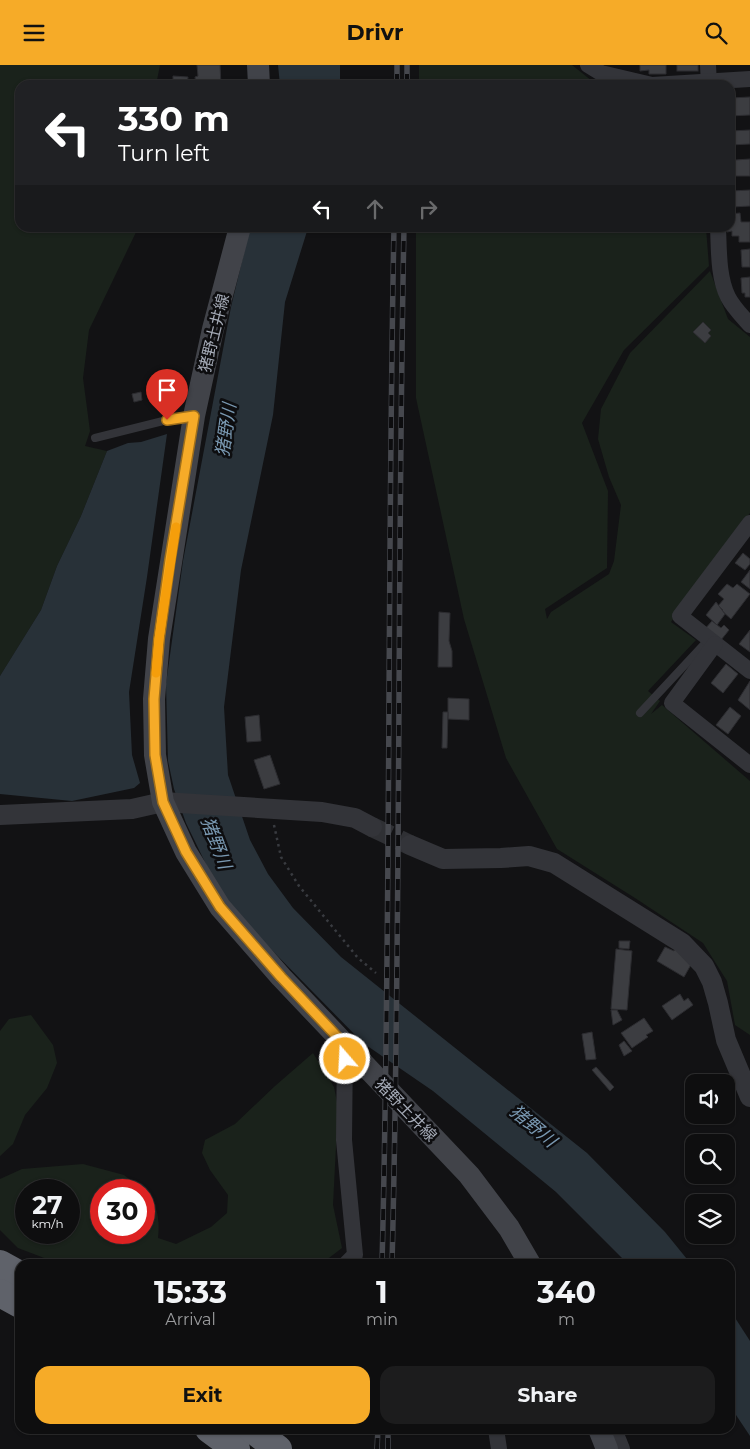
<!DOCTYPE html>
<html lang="en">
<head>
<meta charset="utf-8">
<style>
	:root { --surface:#0e0e0f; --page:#1c1c1d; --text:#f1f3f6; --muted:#9b9c9e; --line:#2e2e2f; --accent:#f6ab28 }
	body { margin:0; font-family:Montserrat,"Noto Sans JP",sans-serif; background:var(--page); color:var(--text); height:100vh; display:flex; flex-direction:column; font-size:19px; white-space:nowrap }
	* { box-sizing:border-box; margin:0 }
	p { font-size:16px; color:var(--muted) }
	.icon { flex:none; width:28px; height:28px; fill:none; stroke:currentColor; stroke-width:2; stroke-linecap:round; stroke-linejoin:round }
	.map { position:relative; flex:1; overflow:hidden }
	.side { position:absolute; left:15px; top:1194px; width:720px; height:175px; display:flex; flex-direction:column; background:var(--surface); border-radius:15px; box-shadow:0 1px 4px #0004,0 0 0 1px var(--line) }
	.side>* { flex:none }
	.guide { position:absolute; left:15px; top:15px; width:720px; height:152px; border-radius:15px; box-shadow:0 1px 4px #0004,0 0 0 1px var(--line); background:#202124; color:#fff; overflow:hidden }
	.fabs { position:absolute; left:685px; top:1009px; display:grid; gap:10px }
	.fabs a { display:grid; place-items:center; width:50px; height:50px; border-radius:10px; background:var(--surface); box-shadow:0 1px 4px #0004,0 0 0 1px var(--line); font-size:25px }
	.speed { position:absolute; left:15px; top:1114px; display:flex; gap:10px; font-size:25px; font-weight:700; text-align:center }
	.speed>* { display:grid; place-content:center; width:65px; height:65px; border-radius:50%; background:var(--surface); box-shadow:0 1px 4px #0004,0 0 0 1px var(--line); line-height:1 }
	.speed small { font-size:12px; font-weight:400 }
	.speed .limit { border:8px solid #d22; background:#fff; color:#111 }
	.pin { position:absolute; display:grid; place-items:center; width:42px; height:42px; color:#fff; margin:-51px -21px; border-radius:50% 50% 50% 0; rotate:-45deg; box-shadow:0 0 5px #0007 }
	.pin .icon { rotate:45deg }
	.me { position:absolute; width:55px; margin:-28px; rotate:341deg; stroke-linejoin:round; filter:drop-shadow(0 0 4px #0008) }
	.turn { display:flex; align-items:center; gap:18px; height:105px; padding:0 20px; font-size:22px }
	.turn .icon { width:65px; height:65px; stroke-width:2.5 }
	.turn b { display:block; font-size:35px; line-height:42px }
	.lanes { display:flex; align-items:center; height:48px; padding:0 20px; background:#0003; justify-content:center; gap:25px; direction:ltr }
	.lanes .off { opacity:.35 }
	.eta { display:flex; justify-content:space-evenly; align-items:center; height:85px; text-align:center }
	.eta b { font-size:30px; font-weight:700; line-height:35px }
	.primary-button { display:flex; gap:10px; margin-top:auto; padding:10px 20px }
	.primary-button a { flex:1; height:58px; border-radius:15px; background:var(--accent); color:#111; font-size:20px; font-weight:700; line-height:58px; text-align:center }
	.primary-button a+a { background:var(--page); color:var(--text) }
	header { display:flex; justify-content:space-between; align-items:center; height:65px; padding:0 20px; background:var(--accent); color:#111; font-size:22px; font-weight:700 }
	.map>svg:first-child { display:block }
	.green { fill:#1a221b; fill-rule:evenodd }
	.water { fill:#283138 }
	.building { fill:#3c3d41; stroke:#2c2c30 }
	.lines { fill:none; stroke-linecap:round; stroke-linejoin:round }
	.tertiary-tunnel { stroke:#2f3034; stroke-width:20; stroke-dasharray:20 10; stroke-linecap:butt }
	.path { stroke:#393b40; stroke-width:2.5; stroke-dasharray:2.5 4; stroke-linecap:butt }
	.service { stroke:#333439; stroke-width:8 }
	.minor { stroke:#333439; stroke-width:16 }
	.tertiary { stroke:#333439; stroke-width:20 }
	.secondary { stroke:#414349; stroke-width:22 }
	.motorway { stroke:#5f626a; stroke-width:28 }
	.rail-casing { stroke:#46484e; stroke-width:5.5 }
	.rail { stroke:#0d0d0f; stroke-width:4; stroke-dasharray:11; stroke-linecap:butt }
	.route-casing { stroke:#a06f1a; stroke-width:12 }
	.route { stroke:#f6ab28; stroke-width:9 }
	.slow { stroke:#f59e0b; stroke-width:9 }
	.labels { text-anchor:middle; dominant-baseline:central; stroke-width:5; stroke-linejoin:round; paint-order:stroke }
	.street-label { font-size:16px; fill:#a3a9b5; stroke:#0d0d0f }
	.water-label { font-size:18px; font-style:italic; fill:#7998b1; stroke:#0d0d0f }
</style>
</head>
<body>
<header><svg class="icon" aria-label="menu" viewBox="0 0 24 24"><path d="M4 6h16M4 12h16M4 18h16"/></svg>Drivr<svg class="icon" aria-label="search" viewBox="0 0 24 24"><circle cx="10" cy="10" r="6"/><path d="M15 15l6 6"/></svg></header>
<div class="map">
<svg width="750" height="1384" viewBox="0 0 750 1384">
	<rect width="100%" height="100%" fill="#121214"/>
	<g class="green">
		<polygon points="0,0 160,0 156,20 20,20 20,162 138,163 89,265 83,313 90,366 85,381 107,386 81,451 57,501 41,545 0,611"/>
		<polygon points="419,0 572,0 592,16 607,20 419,20"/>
		<polygon points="416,163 706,163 709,201 624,285 582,358 608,426 607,503 545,544 547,554 551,547 609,509 614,496 621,440 609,412 598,374 601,344 630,288 710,206 728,254 750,272 750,448 671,557 696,575 648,626 660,636 651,649 662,640 750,716 750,970 735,960 727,916 703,878 635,833 557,784 506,693 464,554 416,333"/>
		<polygon points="31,950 53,980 57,998 47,1023 25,1050 13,1079 0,1091 0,966 9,954"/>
		<path d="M313,988L334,1022L338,1042L333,1140L342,1183L321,1199H60L18,1183L0,1165V1114L22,1104L83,1099L124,1110L143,1125H101V1168H144V1125C158,1137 160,1156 158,1173L176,1179L211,1162L227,1148L228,1130L210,1105L202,1088L205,1075L235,1059L275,1021ZM26,1125H69V1168H26Z"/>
	</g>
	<g class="water">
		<polygon points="278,0 340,0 340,20 280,20"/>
		<polygon points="250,163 308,163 285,237 273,350 241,505 224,642 228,710 250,775 268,809 293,843 341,892 587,1088 665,1167 691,1199 628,1199 556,1127 433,1026 363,978 260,873 218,824 186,758 174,724 168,696 166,619 183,496 231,242"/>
		<polygon points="167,369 147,512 129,627 132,690 140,718 134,723 72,736 0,729 0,611 41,545 57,501 81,451 107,386 128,378 141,377"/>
		<polygon points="730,1245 750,1276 750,1371 730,1341"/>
	</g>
	<g class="building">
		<polygon points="197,0 220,0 221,20 196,20 195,12 198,11"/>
		<polygon points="640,0 666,0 666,9 649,9 649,5 640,6"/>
		<rect x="677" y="0" width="21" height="6"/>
		<polygon points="173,11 188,12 187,20 173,20"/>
		<polygon points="750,32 750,50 730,51 730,33"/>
		<polygon points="750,65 750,79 730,80 730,66"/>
		<polygon points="750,94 750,111 735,111 735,106 730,106 730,99 735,99 735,95"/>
		<polygon points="750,125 750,141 732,142 731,126"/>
		<polygon points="740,148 741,157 750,157 750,177 739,177 739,171 732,171 732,166 727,167 726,162 730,162 730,149"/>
		<polygon points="750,184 750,202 742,202 741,185"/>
		<polygon points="750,212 750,232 745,232 745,228 742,228 741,213"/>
		<polygon points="703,257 711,265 708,268 711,271 705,278 693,267"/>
		<polygon points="141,327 142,335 134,337 132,329"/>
		<polygon points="743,488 750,494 750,499 745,505 735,498"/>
		<polygon points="750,505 750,524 741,517"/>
		<polygon points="727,519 733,523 737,519 750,529 731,554 722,546 723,545 718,541 724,534 718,529"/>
		<polygon points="716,537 725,549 717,560 706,550"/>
		<polygon points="439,547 450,548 449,576 452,586 452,602 438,602"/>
		<polygon points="712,556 721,563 724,560 729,565 721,575 704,565"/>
		<polygon points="750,565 750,587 739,579"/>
		<polygon points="726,599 738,609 723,628 711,618"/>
		<polygon points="750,616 750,645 738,635"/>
		<polygon points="448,633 469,634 469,655 448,654"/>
		<polygon points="730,642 741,651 728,669 716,660"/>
		<polygon points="443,647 448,647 447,683 442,683"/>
		<polygon points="259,650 261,676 247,677 245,652"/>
		<polygon points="270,690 280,719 264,724 254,695"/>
		<polygon points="619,876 630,876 629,884 619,883"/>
		<polygon points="665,882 674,886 676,882 693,896 684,912 657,896"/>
		<polygon points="616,884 632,886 627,945 611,944"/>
		<polygon points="680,929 684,936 688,933 693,940 672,955 662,941"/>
		<polygon points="611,945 617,945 622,955 613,960"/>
		<polygon points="644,953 653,966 646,970 648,972 632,983 621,968"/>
		<polygon points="592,967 596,994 586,995 582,969"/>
		<polygon points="624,976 632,986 624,991 619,980"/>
		<polygon points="596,1002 614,1022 610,1026 592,1005"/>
	</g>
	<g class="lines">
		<polyline class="tertiary-tunnel" points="372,762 410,780"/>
		<polyline class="path" points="274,760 281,792 299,821 358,893 376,908"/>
		<g class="service">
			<polyline points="95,373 167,355 192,351"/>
			<polyline points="640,648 709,574"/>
		</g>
		<g class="minor">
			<polyline points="588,0 601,8 652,20"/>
			<polyline points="708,0 709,20"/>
			<polyline points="652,20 750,14"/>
			<path d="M718,162C719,184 718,212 728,232C733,242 742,251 750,260"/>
			<polyline points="750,458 680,551 750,606"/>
			<polyline points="715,579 672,638 750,700"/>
			<polyline points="345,980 344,1075 355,1190 346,1199"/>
			<polyline points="496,1364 499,1384"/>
			<polyline points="614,1364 622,1384"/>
		</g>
		<g class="tertiary">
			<polyline points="0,750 132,744 163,737 322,747 355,753 372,762"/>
			<polyline points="410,780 443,794 501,793 529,791 554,798 682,878 704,901 712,917 718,938 726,975 750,1032"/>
		</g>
		<g class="secondary">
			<polyline points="258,0 259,20"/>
			<polyline points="240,162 213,264 194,351 159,574 154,634 155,690 163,737 186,787 220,842 281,912 469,1110 509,1163 530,1199"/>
			<polyline points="599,1364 607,1384"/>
		</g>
		<g class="motorway">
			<polyline points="0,1199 20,1210"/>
			<polyline points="0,1228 20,1239"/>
			<polyline points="209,1364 236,1384"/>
			<polyline points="252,1364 278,1384"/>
		</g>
		<g class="rail-casing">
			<g id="rail">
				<polyline points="397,20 397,0"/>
				<polyline points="407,20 407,0"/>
				<path d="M382,1199C391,853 387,508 394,162"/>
				<path d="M392,1199C401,853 397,508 404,162"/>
				<polyline points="377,1384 378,1364"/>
				<polyline points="388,1384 388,1364"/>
			</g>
		</g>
		<use href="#rail" class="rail"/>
	</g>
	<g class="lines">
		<g class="route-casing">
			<polyline id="route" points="167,355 194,351 170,495 159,574 154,634 155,690 163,737 186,787 220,842 281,912 345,980 345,994"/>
		</g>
		<use href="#route" class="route"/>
		<polyline class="slow" points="156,608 159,574 176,462"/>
	</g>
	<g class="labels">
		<g class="street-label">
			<text transform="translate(214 268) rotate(-76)">猪野土井線</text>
			<text transform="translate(406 1045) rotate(46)">猪野土井線</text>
		</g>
		<g class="water-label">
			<text transform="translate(226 365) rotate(-82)">猪野川</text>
			<text transform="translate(216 778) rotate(69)">猪野川</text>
			<text transform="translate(533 1061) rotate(40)">猪野川</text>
		</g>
	</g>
</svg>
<div class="fabs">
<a><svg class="icon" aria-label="sound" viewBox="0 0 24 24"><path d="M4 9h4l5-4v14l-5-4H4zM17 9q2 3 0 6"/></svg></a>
<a><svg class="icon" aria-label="search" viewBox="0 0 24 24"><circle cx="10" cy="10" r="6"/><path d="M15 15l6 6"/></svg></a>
<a><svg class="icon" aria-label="layers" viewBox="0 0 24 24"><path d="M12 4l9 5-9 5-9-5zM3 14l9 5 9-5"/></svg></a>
</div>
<div class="speed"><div>27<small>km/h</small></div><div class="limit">30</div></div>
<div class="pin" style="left:167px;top:355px;background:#d93025"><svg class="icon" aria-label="arrive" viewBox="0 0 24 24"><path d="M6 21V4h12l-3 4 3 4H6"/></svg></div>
<svg class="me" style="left:345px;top:994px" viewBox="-20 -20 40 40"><circle r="17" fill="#f6ab28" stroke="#fff" stroke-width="3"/><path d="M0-11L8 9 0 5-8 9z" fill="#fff"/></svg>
<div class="guide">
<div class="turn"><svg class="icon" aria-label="left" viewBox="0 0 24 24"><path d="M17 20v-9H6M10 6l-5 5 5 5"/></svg><div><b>330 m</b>Turn left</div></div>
<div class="lanes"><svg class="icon" aria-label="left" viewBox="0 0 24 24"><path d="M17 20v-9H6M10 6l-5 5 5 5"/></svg><svg class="icon off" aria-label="ahead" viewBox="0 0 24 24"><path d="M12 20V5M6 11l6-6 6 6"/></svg><svg class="icon off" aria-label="right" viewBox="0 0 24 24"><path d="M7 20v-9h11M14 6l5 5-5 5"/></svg></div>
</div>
<section class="side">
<div class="eta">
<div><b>15:33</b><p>Arrival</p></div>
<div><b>1</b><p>min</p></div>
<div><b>340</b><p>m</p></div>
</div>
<div class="primary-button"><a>Exit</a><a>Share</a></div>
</section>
</div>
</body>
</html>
